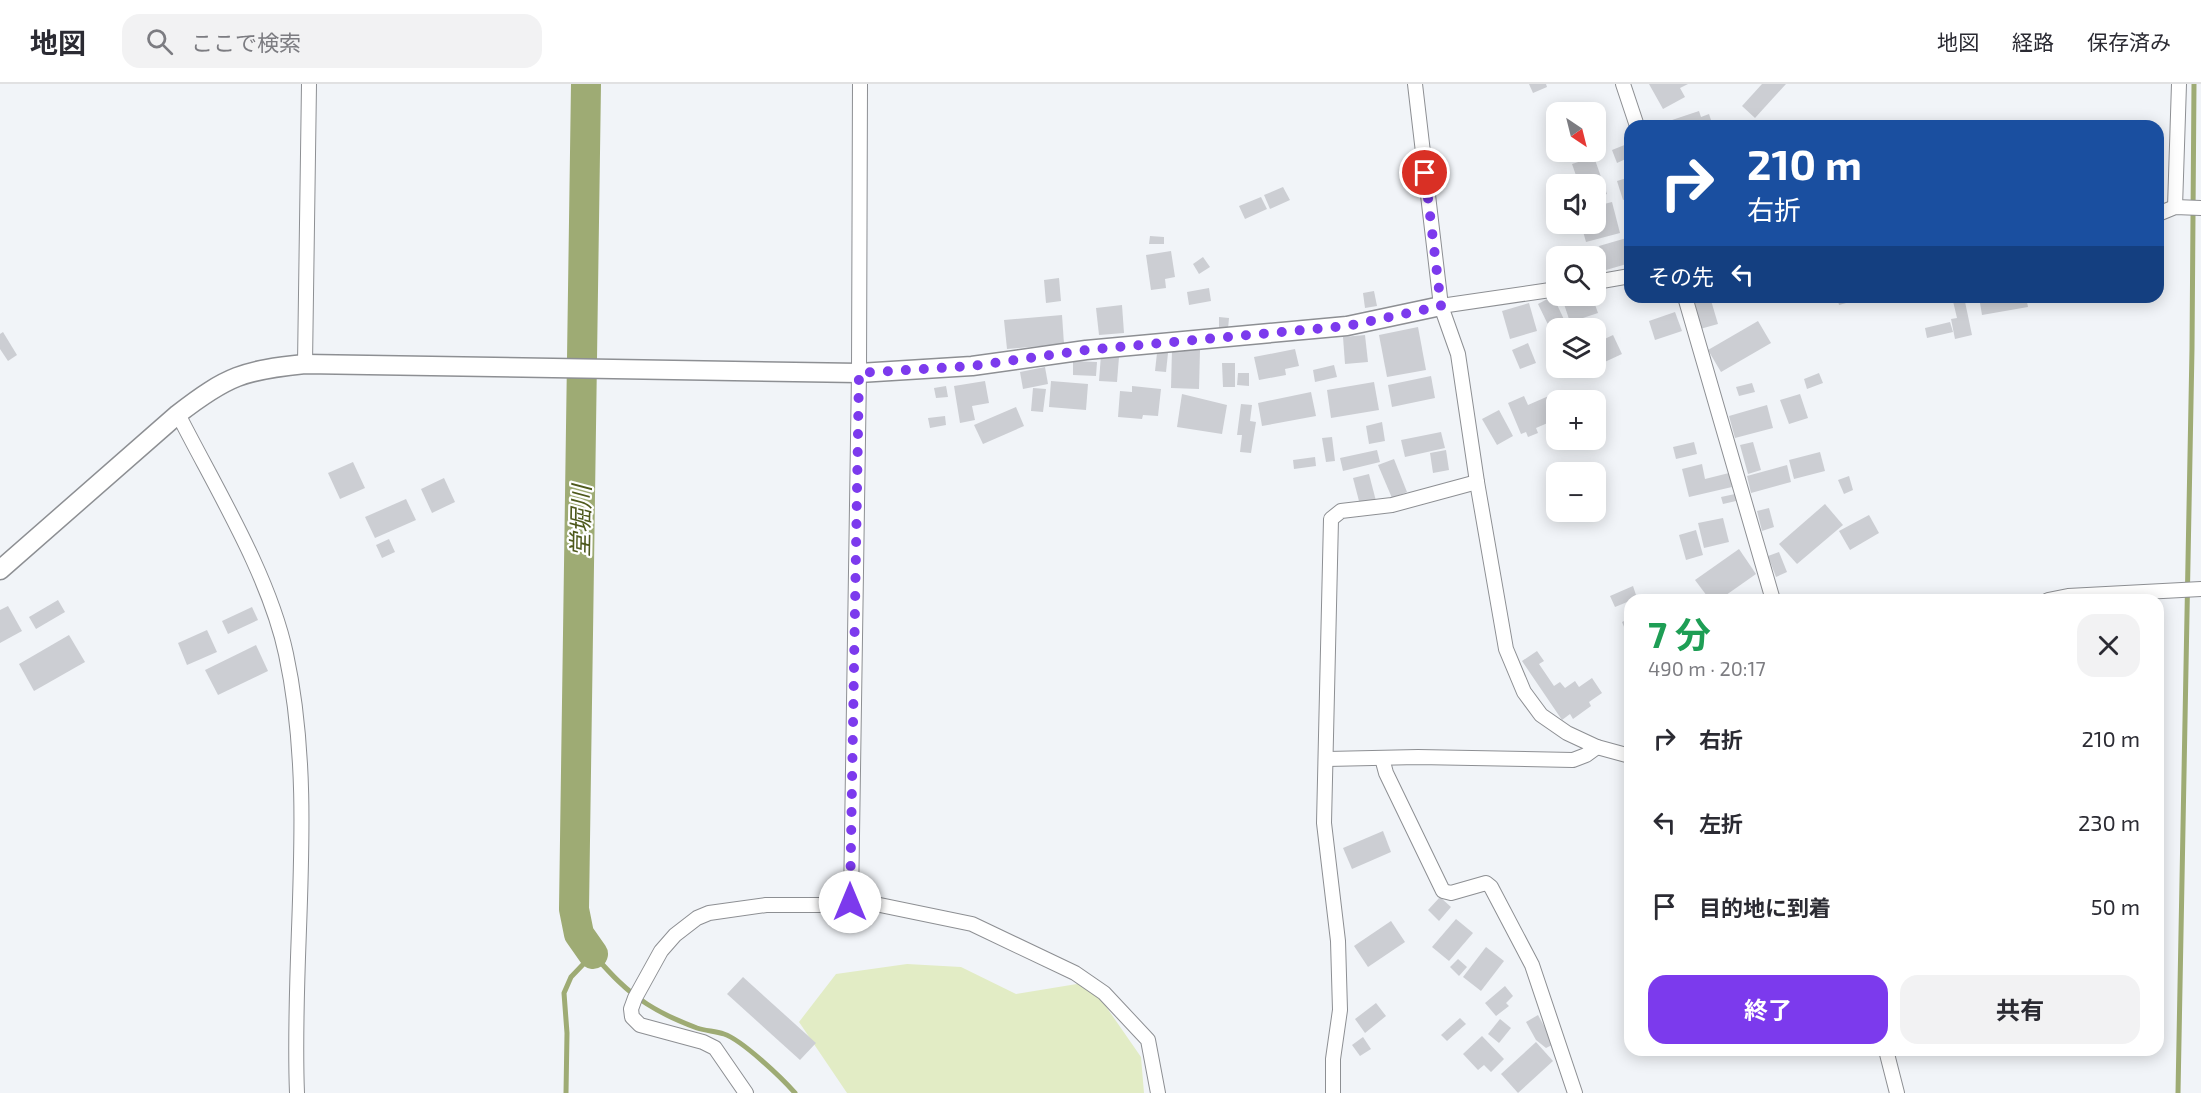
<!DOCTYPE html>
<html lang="ja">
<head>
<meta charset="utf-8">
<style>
	:root { --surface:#fff; --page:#f2f2f3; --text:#2b2b33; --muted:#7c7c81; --line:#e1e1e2; --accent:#7c3aed }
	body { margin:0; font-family:"Exo 2","Noto Sans JP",sans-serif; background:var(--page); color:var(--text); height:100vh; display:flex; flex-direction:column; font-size:22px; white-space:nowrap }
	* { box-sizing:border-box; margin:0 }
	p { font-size:20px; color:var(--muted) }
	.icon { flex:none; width:33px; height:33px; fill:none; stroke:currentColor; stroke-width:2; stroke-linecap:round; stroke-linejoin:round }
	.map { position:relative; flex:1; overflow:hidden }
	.panel { position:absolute; left:1624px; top:510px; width:540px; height:462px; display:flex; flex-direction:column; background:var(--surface); border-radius:18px; box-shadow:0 3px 15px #0003 }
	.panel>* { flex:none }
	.banner { position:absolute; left:1624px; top:36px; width:540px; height:183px; border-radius:18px; box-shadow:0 3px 15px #0003; background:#1a4fa0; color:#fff; overflow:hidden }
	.needle { width:39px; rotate:145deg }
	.fabs { position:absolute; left:1546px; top:18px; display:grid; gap:12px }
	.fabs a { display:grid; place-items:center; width:60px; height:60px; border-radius:12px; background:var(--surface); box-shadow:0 3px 15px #0003; font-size:30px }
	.pin { position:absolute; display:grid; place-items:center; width:51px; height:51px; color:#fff; margin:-26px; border:3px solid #fff; border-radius:50%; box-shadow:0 2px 6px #0007 }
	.me { position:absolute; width:66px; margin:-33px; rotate:0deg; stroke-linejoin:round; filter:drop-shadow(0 0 4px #0008) }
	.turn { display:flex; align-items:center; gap:21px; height:126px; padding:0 24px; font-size:27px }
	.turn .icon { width:78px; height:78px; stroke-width:2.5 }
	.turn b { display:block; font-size:42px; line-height:51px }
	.then { display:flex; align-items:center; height:57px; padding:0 24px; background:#0003; gap:12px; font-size:22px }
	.round { display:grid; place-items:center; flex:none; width:63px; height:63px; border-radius:18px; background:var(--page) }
	.head { display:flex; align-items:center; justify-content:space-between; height:102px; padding:0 24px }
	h1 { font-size:36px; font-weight:700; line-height:45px; color:#1e9e55 }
	.primary-button { display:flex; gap:12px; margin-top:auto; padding:12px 24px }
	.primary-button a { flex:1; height:69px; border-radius:18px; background:var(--accent); color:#fff; font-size:24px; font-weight:700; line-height:69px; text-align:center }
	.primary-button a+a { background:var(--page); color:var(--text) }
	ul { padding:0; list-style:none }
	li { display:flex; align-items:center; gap:18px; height:84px; padding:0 24px }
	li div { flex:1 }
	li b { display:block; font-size:22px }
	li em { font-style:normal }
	header { display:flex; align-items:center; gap:36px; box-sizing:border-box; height:84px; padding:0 30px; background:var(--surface); border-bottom:2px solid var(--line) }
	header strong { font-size:28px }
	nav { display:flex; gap:33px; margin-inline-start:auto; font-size:21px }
	.search { width:420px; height:54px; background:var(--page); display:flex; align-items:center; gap:15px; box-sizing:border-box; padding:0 21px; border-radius:18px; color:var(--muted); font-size:22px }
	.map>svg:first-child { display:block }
	.green { fill:#e2ecc5 }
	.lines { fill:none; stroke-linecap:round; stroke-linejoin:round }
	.stream { stroke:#9eab74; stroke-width:5 }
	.river { stroke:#9eab74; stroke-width:30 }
	.building { fill:#ccced3 }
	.minor-casing { stroke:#8d8f93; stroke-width:16 }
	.tertiary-casing { stroke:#8d8f93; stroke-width:21 }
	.minor { stroke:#fff; stroke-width:14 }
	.tertiary { stroke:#fff; stroke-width:18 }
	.route { stroke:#7c3aed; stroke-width:10; stroke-dasharray:0 18 }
	.labels { text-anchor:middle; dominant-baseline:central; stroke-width:4.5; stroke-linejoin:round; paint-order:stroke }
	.water-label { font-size:24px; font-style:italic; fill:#4e591c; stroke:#fff }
</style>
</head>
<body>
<header>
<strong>地図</strong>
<div class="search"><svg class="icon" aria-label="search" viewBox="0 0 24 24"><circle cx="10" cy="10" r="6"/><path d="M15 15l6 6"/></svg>ここで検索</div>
<nav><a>地図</a><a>経路</a><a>保存済み</a></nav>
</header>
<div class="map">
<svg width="2201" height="1009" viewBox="0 0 2201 1009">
	<rect width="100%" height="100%" fill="#f1f4f8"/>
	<polygon class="green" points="907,880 961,883 1016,910 1089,898 1141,973 1144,1009 847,1009 799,938 836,890"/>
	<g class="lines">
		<g class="stream">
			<path d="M566,1009L567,949L564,909L571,893L593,870C610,889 625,906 647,920C661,929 681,938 697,944C706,947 715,947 724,950C742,956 782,994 795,1009"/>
			<polyline points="2178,1009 2192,265 2194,0"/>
		</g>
		<polyline class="river" points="586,0 574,825 579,850 593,870"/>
	</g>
	<g class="building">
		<polygon points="1529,0 1546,0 1547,3 1533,9"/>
		<polygon points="1649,0 1688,0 1680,4 1685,13 1663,25"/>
		<polygon points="1762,0 1786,0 1755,34 1742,22"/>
		<polygon points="1699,27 1701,33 1709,30 1713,42 1667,42 1666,38"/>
		<polygon points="1627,60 1630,73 1617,79 1612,66"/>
		<polygon points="1594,73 1607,110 1596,114 1596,100 1579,100 1572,80"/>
		<polygon points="1630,93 1630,114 1623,116 1617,97"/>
		<polygon points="1283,103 1290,116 1270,125 1264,111"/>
		<polygon points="1261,113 1267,125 1245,135 1239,122"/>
		<polygon points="1612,118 1620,149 1586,158 1581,140 1596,140 1596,122"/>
		<polygon points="1150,152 1164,153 1164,160 1149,160"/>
		<polygon points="1630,153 1630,179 1606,186 1599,162"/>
		<polygon points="1171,167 1175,193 1165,195 1166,204 1151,206 1146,171"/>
		<polygon points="1203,173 1210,183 1199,190 1193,180"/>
		<polygon points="1059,194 1061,217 1046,219 1044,196"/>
		<polygon points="1209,204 1211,217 1189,221 1187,208"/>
		<polygon points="1374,207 1377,222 1365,224 1363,209"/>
		<polygon points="1553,212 1568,244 1557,244 1555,255 1538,220"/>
		<polygon points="1579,212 1592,212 1598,229 1583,234 1585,240 1572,244 1563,217"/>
		<polygon points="1691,213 1710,213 1718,240 1700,245"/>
		<polygon points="1837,213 1864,213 1864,214 1839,221"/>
		<polygon points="1952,213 1964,213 1972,251 1955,255 1951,235 1957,234"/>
		<polygon points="1979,213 2026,213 2028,223 1982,231"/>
		<polygon points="1529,219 1537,247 1510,255 1502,227"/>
		<polygon points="1122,221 1124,249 1099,251 1096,224"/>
		<polygon points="1675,228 1682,247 1655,256 1649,237"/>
		<polygon points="1062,231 1064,260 1007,265 1004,236"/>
		<polygon points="1219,233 1229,234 1228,245 1219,245"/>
		<polygon points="1758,237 1771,259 1721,288 1708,266"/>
		<polygon points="1950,238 1953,248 1927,254 1925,244"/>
		<polygon points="1418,243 1426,286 1387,293 1379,251"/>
		<polygon points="3,248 17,271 8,277 0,265 0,250"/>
		<polygon points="1365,251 1368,278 1345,280 1343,253"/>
		<polygon points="1613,251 1622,270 1596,282 1596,259"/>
		<polygon points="1528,259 1536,279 1520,285 1512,266"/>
		<polygon points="1172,265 1200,266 1199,305 1171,304"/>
		<polygon points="1295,265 1299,282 1285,285 1286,291 1259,296 1254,273"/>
		<polygon points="1157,269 1168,269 1166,288 1155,287"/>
		<polygon points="1101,271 1119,273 1117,298 1099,297"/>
		<polygon points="1073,277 1097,278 1096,292 1073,291"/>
		<polygon points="1222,279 1235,279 1235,303 1223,303"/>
		<polygon points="1334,281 1337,293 1315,298 1313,286"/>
		<polygon points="1045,283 1048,300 1023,305 1020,288"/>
		<polygon points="1570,284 1592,284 1573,292"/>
		<polygon points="1238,289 1249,289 1249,302 1237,301"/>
		<polygon points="1819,289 1823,299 1807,305 1804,295"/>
		<polygon points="1431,292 1435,314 1392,323 1388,301"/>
		<polygon points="985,297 989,319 972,322 975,336 960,339 954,302"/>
		<polygon points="1051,297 1088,300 1086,326 1049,323"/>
		<polygon points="1374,298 1379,326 1331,334 1327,306"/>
		<polygon points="1752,299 1755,308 1739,312 1736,303"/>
		<polygon points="946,302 948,313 936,314 934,304"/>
		<polygon points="1132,302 1161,305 1158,332 1143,331 1142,335 1118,333 1120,307 1132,308"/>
		<polygon points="1033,304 1046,305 1043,328 1031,327"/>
		<polygon points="1311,308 1316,332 1262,342 1258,319"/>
		<polygon points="1182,310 1227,321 1222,350 1177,343"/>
		<polygon points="1800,310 1808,334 1789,340 1780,316"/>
		<polygon points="1551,311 1557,325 1557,335 1536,344 1538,349 1528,353 1526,348 1521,350 1508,319 1524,312 1528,321"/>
		<polygon points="1241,320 1252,321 1250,337 1256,338 1251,369 1240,368 1242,351 1237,351"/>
		<polygon points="1767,321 1773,344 1735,354 1729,332"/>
		<polygon points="1016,323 1024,342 983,360 974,341"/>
		<polygon points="1499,326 1513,352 1497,361 1482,335"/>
		<polygon points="945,332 946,341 930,344 928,334"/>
		<polygon points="1382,338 1385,357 1369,360 1366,342"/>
		<polygon points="1441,348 1445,364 1405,373 1401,356"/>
		<polygon points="1332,353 1335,377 1326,378 1322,354"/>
		<polygon points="1694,358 1697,370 1676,375 1673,363"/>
		<polygon points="1753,358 1761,386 1748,390 1740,361"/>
		<polygon points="1377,366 1380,378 1343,387 1340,374"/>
		<polygon points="1446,366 1449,386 1433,389 1430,369"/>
		<polygon points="1820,368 1825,387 1794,395 1789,376"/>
		<polygon points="1315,373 1316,382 1294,385 1293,376"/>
		<polygon points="1394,375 1407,408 1392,414 1378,381"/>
		<polygon points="353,378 365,404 340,415 328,389"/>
		<polygon points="1702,380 1705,395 1729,389 1732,403 1689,413 1682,385"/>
		<polygon points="1787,381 1791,398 1751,409 1747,392"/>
		<polygon points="1369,390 1376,417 1360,421 1353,394"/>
		<polygon points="1849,392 1853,406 1844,410 1838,396"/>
		<polygon points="444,394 455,418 432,429 421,405"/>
		<polygon points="1735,410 1736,417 1723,420 1721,413"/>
		<polygon points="406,415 416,436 375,454 365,433"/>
		<polygon points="1825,420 1843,441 1797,480 1779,460"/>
		<polygon points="1769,424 1774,443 1762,447 1757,427"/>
		<polygon points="1869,431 1879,449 1850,466 1839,447"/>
		<polygon points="1723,434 1729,458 1704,464 1698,439"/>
		<polygon points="1696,446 1703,471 1686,476 1679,451"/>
		<polygon points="389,455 395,468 382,474 376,461"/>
		<polygon points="1739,465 1756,490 1719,516 1710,516 1695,496"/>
		<polygon points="1779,468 1787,488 1776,493 1768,472"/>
		<polygon points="1633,502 1637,514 1615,523 1610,512"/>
		<polygon points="58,516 65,528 36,545 29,533"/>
		<polygon points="8,522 22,547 0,559 0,526"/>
		<polygon points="252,523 258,536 228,550 222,537"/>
		<polygon points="1630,534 1630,557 1622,538"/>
		<polygon points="207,546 217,568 187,581 178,559"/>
		<polygon points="69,551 85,578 34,607 19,580"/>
		<polygon points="256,561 268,587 218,611 205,586"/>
		<polygon points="1537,567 1544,577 1539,580 1554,602 1560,598 1565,604 1575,597 1579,603 1592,594 1602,609 1589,618 1591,622 1573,635 1570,630 1562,636 1522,577"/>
		<polygon points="1383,747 1391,768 1352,785 1343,764"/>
		<polygon points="1440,813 1451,823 1439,837 1428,826"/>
		<polygon points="1456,835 1473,849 1449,877 1432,863"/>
		<polygon points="1391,837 1405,858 1368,883 1354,862"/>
		<polygon points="1486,863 1504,877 1481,907 1463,893"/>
		<polygon points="1458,875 1467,883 1459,892 1450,883"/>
		<polygon points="743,893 816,959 800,976 727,910"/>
		<polygon points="1505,902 1513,912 1506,919 1509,922 1496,932 1485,919"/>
		<polygon points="1376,919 1386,932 1365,949 1355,935"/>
		<polygon points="1538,931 1554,960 1546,964 1536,956 1526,938"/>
		<polygon points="1460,934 1466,940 1447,957 1441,951"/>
		<polygon points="1500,935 1511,944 1499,959 1488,950"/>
		<polygon points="1482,952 1504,975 1491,988 1484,981 1478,986 1463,970"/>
		<polygon points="1363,953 1371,965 1360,972 1352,961"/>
		<polygon points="1536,958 1553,977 1518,1009 1501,990"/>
	</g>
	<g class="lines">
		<g class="minor-casing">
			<g id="minor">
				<polyline points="1415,0 1441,222 1458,270 1477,398 1506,565 1524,608 1541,631 1567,649 1597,663 1630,672"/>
				<polyline points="1623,0 1637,42"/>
				<polyline points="2175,123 2179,0"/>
				<polyline points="2158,130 2175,123 2201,124"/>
				<polyline points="1596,198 1630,192"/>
				<polyline points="1685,213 1773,516"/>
				<polyline points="1441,222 1557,205"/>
				<polyline points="305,280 309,0"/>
				<path d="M178,330C215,403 269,490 286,570C317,714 291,863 297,1009"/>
				<polyline points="2048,516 2068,512 2201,505"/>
				<polyline points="1382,674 1386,689 1443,807 1451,809 1486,799 1491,803 1532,881 1575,1009"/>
				<polyline points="1327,675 1418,673 1573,676 1586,671 1597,663"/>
				<polyline points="851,818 859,289 860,0"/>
				<polyline points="1886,966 1897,1009"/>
				<polyline points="746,1009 715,964 703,958 640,941 632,933 631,925 635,914 661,867 675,851 697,834 709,829 766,821 825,821 851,818 880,821 972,840 1075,889 1104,909 1148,956 1158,1009"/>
				<polyline points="1333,1009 1333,975 1340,926 1338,857 1324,739 1331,435 1341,427 1392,421 1477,398"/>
			</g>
		</g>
		<g class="tertiary-casing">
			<path id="tertiary" d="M0,486L178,330C227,292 244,286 305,280L859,289L972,282L1086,266L1347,242L1441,222"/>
		</g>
		<use href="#minor" class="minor"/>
		<use href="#tertiary" class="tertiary"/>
	</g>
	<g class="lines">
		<polyline class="route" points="850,818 859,289 972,282 1086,266 1347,242 1441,222 1425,89"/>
	</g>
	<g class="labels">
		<g class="water-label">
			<text transform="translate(580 437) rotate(-89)">堂堀川</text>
		</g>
	</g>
</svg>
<div class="fabs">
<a><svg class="needle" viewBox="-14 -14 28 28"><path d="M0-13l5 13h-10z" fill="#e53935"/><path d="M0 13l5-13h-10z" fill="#7c7c81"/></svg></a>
<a><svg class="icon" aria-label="sound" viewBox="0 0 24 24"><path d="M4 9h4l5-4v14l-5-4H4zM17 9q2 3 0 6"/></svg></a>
<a><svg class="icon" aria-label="search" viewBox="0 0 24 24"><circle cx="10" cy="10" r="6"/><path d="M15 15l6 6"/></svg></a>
<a><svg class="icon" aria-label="layers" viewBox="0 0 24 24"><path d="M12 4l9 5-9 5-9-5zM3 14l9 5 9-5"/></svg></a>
<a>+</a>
<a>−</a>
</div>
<div class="pin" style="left:1425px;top:89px;background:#d93025"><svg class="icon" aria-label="arrive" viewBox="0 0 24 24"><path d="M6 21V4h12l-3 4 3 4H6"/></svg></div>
<svg class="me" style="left:850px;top:818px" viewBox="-20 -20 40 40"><circle r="19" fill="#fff"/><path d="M0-13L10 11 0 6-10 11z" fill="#7c3aed"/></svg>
<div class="banner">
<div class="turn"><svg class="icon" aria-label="right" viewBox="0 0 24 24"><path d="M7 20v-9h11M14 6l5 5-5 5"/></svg><div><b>210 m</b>右折</div></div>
<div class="then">その先<svg class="icon" aria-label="left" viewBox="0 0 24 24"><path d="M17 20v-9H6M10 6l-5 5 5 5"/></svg></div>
</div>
<section class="panel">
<div class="head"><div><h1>7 分</h1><p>490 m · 20:17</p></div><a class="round"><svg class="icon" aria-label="close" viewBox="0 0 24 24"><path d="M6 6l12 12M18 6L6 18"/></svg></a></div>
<ul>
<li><svg class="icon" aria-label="right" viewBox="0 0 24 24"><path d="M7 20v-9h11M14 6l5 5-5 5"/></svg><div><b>右折</b></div><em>210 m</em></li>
<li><svg class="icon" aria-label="left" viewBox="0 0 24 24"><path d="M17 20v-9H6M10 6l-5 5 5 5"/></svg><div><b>左折</b></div><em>230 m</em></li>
<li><svg class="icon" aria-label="arrive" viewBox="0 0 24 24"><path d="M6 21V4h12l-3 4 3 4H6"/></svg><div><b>目的地に到着</b></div><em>50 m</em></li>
</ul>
<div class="primary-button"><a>終了</a><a>共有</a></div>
</section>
</div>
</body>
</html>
